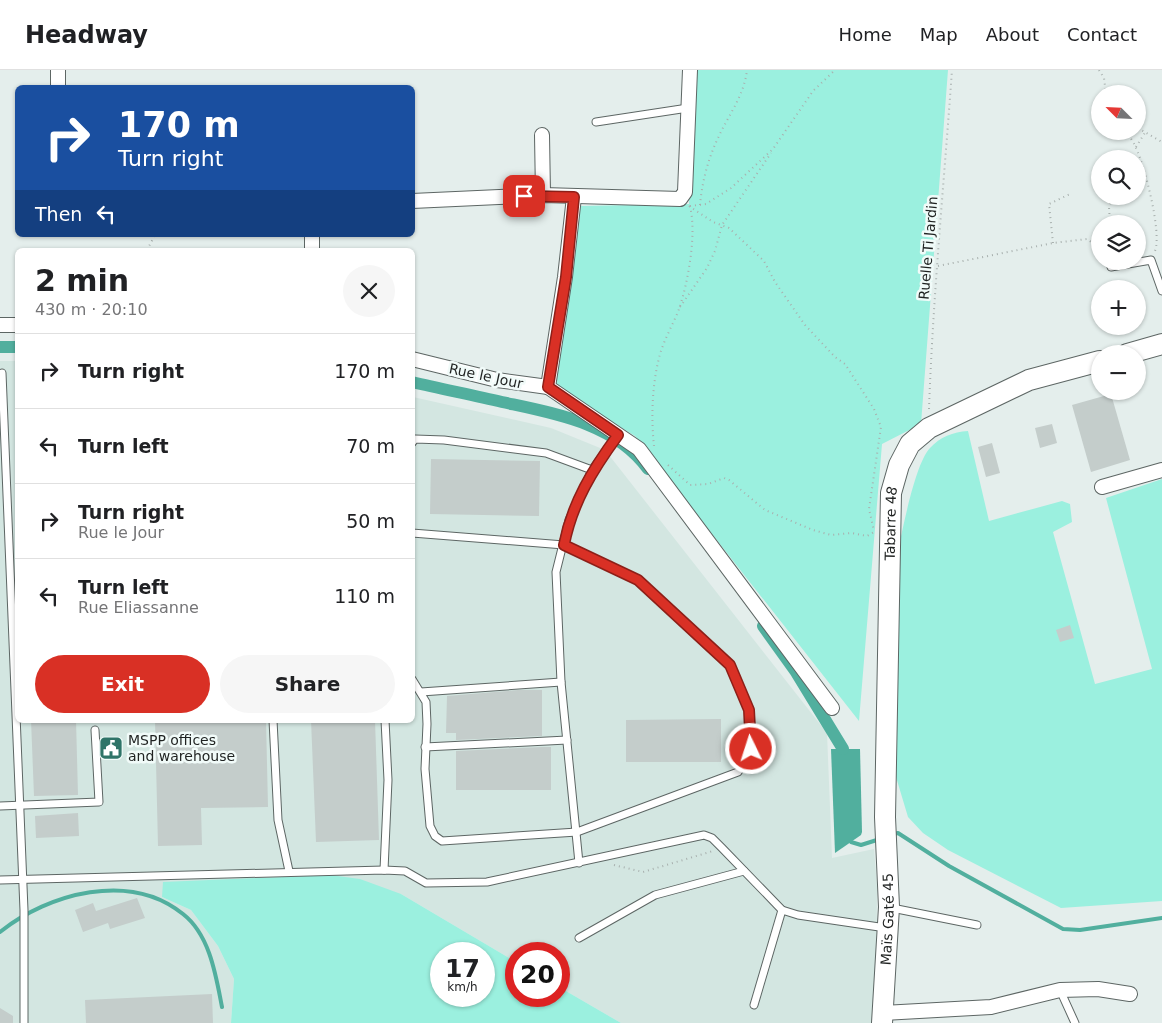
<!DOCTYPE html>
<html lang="en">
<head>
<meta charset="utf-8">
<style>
	:root { --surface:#fff; --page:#f6f6f6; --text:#202124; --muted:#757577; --line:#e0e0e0; --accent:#d93025 }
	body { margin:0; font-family:"DejaVu Sans",sans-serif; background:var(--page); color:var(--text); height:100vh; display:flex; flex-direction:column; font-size:19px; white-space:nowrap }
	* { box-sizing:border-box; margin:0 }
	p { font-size:16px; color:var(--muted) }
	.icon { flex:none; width:28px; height:28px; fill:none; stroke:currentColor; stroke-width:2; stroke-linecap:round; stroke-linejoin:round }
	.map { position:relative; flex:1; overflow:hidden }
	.drawer { position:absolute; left:15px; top:178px; width:400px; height:475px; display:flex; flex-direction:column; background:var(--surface); border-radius:8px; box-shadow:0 1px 4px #0004 }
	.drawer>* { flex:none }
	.top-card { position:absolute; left:15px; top:15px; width:400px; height:152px; border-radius:8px; box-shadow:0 1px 4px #0004; background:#1a4fa0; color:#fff; overflow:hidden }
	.needle { width:32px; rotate:294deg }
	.tools { position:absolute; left:1091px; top:15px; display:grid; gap:10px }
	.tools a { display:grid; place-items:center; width:55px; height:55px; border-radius:50%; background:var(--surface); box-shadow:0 1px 4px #0004; font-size:25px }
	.speed { position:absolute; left:430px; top:872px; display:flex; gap:10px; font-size:25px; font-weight:700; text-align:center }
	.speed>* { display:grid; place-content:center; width:65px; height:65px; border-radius:50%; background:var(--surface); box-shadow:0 1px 4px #0004; line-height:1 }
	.speed small { font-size:12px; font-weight:400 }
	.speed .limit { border:8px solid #d22; background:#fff; color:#111 }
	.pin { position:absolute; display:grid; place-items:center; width:42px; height:42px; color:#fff; margin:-21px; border-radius:10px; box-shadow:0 2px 8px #0006 }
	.me { position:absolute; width:55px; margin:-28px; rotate:356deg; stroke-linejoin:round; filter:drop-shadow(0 0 4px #0008) }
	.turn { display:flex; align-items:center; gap:18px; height:105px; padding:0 20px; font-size:22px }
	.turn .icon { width:65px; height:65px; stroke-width:2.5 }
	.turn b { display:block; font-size:35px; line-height:42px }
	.then { display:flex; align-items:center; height:48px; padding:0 20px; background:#0003; gap:10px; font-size:19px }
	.round { display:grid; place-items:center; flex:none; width:52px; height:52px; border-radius:26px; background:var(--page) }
	.headline { display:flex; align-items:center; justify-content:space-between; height:85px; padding:0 20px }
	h1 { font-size:30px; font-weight:800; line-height:38px }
	.button { display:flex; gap:10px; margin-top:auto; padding:10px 20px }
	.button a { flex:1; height:58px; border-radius:30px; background:var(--accent); color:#fff; font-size:20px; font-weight:800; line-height:58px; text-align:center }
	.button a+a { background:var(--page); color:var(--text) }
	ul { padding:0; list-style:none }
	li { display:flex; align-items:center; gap:15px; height:75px; padding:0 20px; border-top:1px solid var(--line) }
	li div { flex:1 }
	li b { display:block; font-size:19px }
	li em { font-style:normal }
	header { display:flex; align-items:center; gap:30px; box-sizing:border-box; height:70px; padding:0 25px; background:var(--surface); border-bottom:1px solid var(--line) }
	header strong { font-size:24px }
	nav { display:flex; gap:28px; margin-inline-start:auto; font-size:18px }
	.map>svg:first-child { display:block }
	.built { fill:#d3e6e1 }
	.green { fill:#9bf0df; fill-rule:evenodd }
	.water { fill:#51af9e }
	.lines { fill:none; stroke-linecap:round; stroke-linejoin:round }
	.stream { stroke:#51af9e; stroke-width:4 }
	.canal { stroke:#51af9e; stroke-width:12 }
	.building { fill:#c4cdcb }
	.lane-casing { stroke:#5d6664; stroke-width:9 }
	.street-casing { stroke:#5d6664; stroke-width:16 }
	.secondary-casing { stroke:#5d6664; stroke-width:22 }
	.path { stroke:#a8b0ae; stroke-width:2; stroke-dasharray:1 4; stroke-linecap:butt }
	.lane { stroke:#fff; stroke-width:7 }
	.street { stroke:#fff; stroke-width:14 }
	.secondary { stroke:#fff; stroke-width:20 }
	.route-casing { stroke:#8d1f18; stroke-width:12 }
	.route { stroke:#d93025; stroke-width:9 }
	.labels { text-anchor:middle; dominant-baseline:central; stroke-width:5; stroke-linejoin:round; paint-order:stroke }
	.street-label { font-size:14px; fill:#1f2221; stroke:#f1fbf9 }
	.poi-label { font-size:14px; fill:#1f2221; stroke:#f1fbf9; text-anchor:start }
</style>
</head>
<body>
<header>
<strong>Headway</strong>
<nav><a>Home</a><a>Map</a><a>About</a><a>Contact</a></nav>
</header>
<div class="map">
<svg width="1162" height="953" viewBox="0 0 1162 953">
	<rect width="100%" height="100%" fill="#e4eeec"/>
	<polygon class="built" points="0,291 18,291 18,650 412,650 413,327 551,358 605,380 827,663 832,788 874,779 877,816 876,953 621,953 559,917 559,884 516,884 516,892 401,824 162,827 191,840 218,876 234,909 231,953 0,953"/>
	<g class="green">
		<polygon points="694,0 948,0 921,354 882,374 859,651 635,366 555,318 580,136 689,134"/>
		<path d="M968,361L989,451L1062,431L1070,434L1072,452L1053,462L1095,614L1152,599L1106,428L1162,409V831L1061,838L948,780L923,763L908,747L893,697L900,471C905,449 916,393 930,378C940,367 953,362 968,361Z"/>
		<path d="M330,805L360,809L401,824L516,892V926H559V917L621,953H231L234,909L218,876L191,840L162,827L163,812ZM441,884H484V926H441Z"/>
	</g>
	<polygon class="water" points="831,679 860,679 862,762 861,765 835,783"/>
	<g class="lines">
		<g class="stream">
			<polyline points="891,765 898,763 949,796 1063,859 1080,860 1162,848"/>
			<polyline points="851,772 861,775 880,769"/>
			<path d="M0,862C49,823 130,801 183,844C210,865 216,906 222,937"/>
		</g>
		<g class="canal">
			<polyline points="0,277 18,277"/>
			<path d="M412,312C442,319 472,325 502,332C553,343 615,353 648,399"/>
			<polyline points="763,556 796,602 843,679"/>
		</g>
	</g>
	<g class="building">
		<polygon points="1111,324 1130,390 1091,402 1072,335"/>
		<polygon points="1052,354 1057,373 1040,378 1035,358"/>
		<polygon points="992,373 1000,403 986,407 978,377"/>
		<polygon points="431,389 540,391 539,446 430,444"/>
		<polygon points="1070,555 1074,568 1060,572 1056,560"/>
		<polygon points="518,620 542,620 542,666 456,670 456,663 446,663 447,626"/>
		<polygon points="721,649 721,692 626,692 626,650"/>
		<polygon points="31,650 76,650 78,725 34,726"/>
		<polygon points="155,650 266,650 268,737 201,738 202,775 158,776"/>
		<polygon points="311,650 375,650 379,770 316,772"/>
		<polygon points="542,677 551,677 551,720 456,720 456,681"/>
		<polygon points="78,743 79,766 36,768 35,746"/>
		<polygon points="137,828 145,848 110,859 108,853 83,862 75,840 93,833 96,841"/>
		<polygon points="212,924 213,953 86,953 85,930"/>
		<polygon points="0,938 13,946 13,953 0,953"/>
	</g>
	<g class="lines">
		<g class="lane-casing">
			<g id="lane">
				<polyline points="596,52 688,38"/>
				<polyline points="1111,197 1151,190 1162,221"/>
				<polyline points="2,303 24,840 24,953"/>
				<polyline points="412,373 415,369 444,370 546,383 592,400"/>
				<polyline points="412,463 564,475 638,510 730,595 749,640 751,679 738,702 577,762 442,771 435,766 430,756 425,699 427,654 426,632 412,609"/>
				<polyline points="421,622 561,612"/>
				<polyline points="273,650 278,750 289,801"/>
				<polyline points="425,677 567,670"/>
				<polyline points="0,736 99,732 95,660"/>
				<polyline points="579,793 561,612 556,502 569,450 592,400 618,365"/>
				<polyline points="384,800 388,710 385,650"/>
				<polyline points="0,810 384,800 405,801 426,813 487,812 704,765 712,768 722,778 782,840 798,845 886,858"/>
				<polyline points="892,838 977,855"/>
				<polyline points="579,868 655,825 744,801"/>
				<polyline points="1060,920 1075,953"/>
				<polyline points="754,935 782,840"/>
			</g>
		</g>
		<g class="street-casing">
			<g id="street">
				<polyline points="58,0 58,18"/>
				<polyline points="542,65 543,125"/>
				<polyline points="412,131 543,125 680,129 685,122 690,0"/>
				<polyline points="312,165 312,180"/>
				<polyline points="0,255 18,255"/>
				<polyline points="412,289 497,310 548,317 565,207 574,127"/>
				<polyline points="548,317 639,379 832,638"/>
				<polyline points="1102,417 1162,400"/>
				<polyline points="883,943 991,937 1060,920 1098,919 1130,924"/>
			</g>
		</g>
		<g class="secondary-casing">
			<g id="secondary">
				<polyline points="1127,284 1162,274"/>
				<path id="s1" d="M882,953L889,837L885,747L891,423L899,395L910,374L929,358L1029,310L1100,291"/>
			</g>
		</g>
		<g class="path">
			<polyline points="1099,0 1104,8 1106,24"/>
			<polyline points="1138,58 1162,72"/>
			<path d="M1125,61C1129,66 1134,72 1136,78C1145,97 1162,163 1155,181"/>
			<polyline points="1136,77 1146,61"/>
			<path d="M700,135C702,112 708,89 718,68C729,44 744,26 747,0"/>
			<polyline points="689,136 713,152 729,158 764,191 775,212 805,255 835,287 845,294 874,339 881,357 869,439 874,461"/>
			<polyline points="690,136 706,134 731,118 773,79 813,21 835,0"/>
			<polyline points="1110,154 1109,137 1112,126"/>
			<polyline points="1053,173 1049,134 1070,124"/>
			<polyline points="147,180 155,165"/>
			<polyline points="938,196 1053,173 1087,169 1100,178"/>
			<polyline points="680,237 707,198 715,181 722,155 771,83"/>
			<path d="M929,339C933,226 944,113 952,0"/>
			<path d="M654,376C651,348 652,316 659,288C663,271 673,255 679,239C688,213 697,163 690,137"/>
			<polyline points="668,395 690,415 708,414 724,408 729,410 765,440 813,460 831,465 852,463 867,466 874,462"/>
			<polyline points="614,795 643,802 713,781"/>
		</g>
		<use href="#lane" class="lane"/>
		<use href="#street" class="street"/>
		<use href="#secondary" class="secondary"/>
	</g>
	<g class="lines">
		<g class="route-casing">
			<path id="route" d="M524,126L574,127L566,207L548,317L618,365C593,399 572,433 564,475L638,510L730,595L749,640L751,679"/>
		</g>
		<use href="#route" class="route"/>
	</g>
	<defs>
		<g id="civic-square" transform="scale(1.25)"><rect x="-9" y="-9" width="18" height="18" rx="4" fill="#2f7468" stroke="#f1fbf9"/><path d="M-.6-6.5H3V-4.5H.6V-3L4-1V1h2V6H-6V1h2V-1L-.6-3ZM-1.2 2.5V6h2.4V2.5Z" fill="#fff"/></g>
	</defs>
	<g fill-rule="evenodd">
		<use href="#civic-square" x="111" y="678"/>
	</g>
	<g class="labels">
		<g class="street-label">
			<text transform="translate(928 178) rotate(-85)">Ruelle Ti Jardin</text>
			<text transform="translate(486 306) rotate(12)">Rue le Jour</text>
			<text stroke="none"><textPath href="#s1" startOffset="500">Tabarre 48</textPath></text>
			<text stroke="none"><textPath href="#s1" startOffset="104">Maïs Gaté 45</textPath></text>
		</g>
		<g class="poi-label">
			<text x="128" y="670">MSPP offices<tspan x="128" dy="16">and warehouse</tspan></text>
		</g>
	</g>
</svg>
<div class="tools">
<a><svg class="needle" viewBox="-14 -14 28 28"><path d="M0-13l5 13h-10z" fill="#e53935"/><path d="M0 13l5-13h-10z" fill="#757577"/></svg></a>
<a><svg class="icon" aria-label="search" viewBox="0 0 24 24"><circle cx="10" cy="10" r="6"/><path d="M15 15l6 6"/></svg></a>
<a><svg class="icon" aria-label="layers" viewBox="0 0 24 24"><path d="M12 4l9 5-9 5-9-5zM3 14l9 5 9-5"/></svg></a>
<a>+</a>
<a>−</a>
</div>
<div class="speed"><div>17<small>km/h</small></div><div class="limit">20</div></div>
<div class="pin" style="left:524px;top:126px;background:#d93025"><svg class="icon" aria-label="arrive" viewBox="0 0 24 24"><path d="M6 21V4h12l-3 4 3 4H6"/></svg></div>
<svg class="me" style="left:751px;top:679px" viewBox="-20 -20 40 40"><circle r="17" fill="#d93025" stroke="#fff" stroke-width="3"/><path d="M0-11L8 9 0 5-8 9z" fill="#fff"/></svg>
<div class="top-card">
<div class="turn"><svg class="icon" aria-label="right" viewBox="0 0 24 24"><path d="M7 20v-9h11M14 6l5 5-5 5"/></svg><div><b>170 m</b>Turn right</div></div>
<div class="then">Then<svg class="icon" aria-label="left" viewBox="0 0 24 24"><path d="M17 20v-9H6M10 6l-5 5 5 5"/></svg></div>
</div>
<section class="drawer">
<div class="headline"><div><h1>2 min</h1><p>430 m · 20:10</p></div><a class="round"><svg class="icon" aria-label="close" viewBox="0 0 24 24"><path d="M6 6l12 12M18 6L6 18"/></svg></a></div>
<ul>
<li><svg class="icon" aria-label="right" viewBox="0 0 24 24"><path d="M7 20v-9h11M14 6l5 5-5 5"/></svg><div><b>Turn right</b></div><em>170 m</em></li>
<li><svg class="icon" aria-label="left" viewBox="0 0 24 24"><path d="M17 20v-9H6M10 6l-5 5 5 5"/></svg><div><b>Turn left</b></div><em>70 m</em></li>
<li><svg class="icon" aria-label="right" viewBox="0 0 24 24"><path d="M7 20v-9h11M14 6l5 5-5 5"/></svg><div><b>Turn right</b><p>Rue le Jour</p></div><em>50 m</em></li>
<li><svg class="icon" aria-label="left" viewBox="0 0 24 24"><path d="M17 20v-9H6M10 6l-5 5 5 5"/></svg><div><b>Turn left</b><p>Rue Eliassanne</p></div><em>110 m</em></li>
</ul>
<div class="button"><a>Exit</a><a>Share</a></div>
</section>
</div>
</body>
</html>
